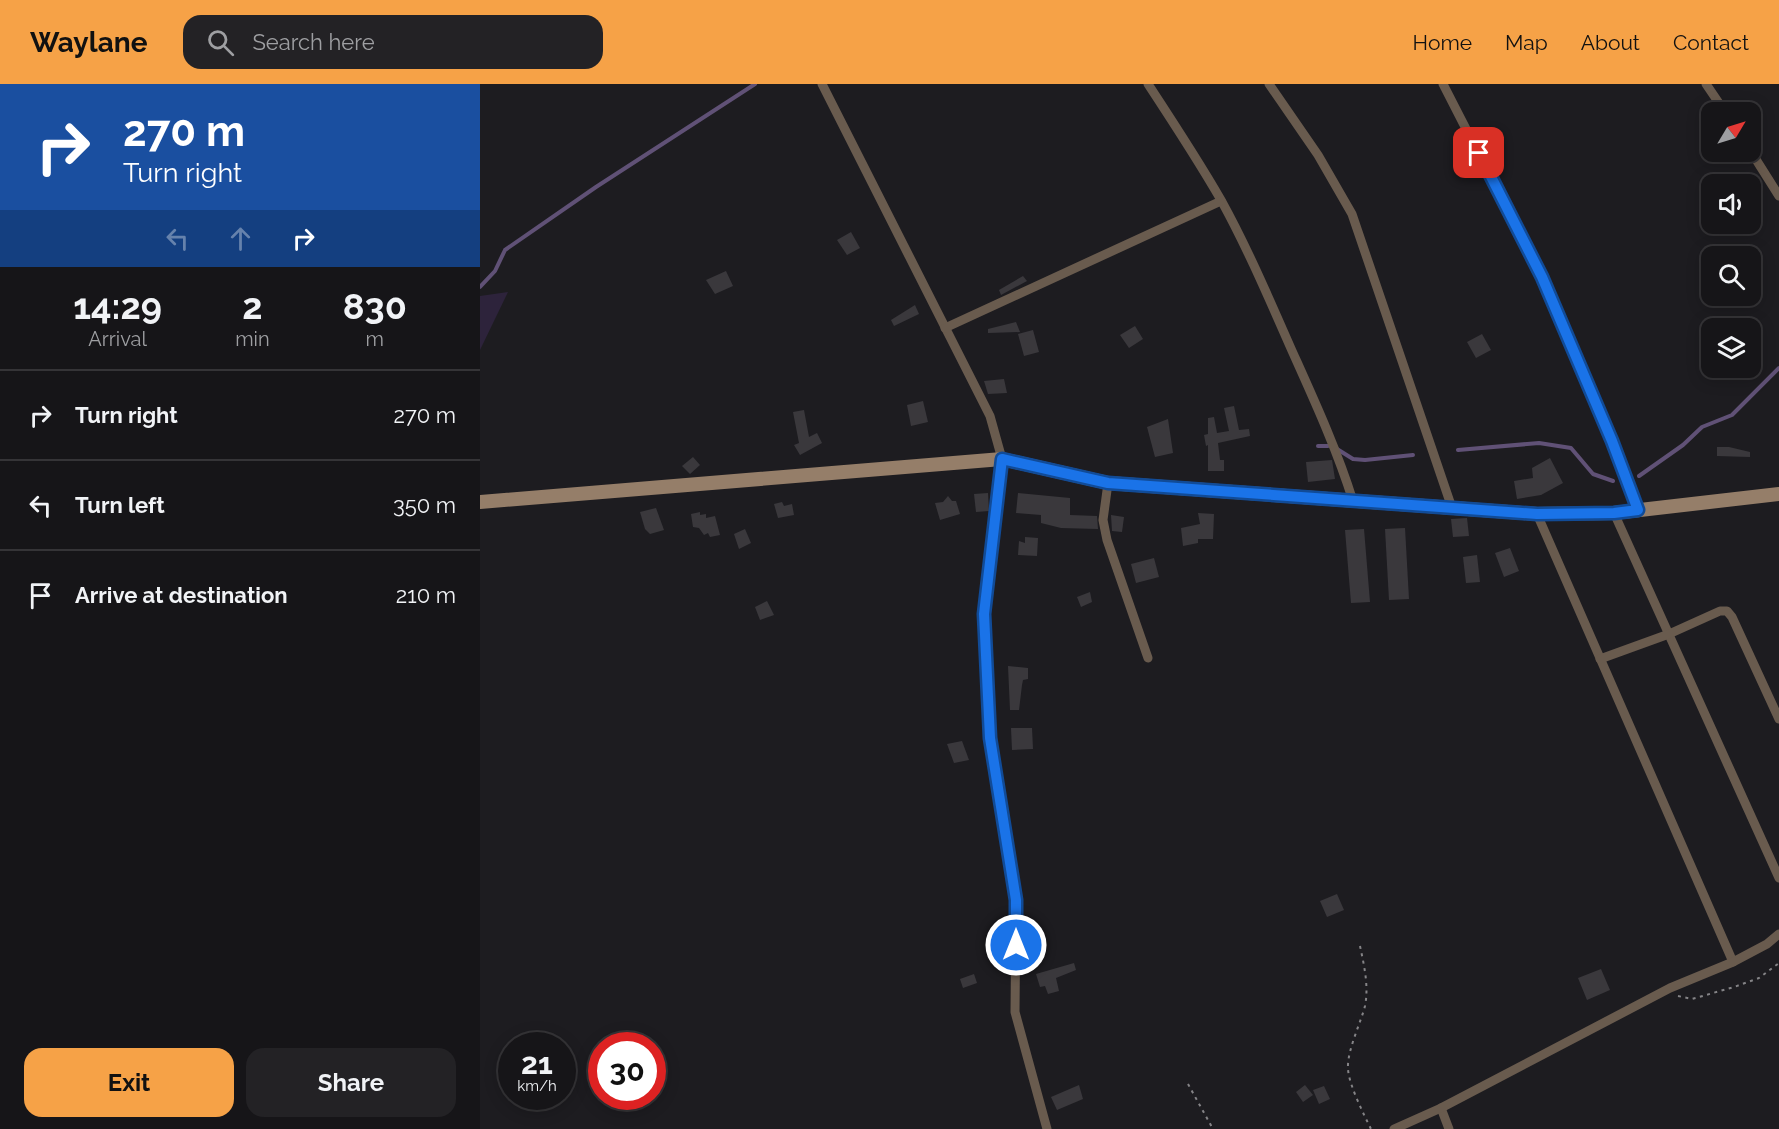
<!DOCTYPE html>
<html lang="en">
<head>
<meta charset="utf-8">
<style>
	:root { --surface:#161518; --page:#232225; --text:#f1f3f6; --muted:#9e9fa2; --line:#353437; --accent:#f6a247 }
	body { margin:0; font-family:Raleway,sans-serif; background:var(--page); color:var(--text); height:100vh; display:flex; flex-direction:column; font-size:22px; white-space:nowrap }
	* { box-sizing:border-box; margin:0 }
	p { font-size:20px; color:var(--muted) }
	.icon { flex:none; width:33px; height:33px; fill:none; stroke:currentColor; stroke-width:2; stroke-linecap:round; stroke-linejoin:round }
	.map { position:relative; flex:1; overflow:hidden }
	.side { display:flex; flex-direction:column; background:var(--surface); width:480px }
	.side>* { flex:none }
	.top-card { background:#1a4fa0; color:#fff; overflow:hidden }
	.needle { width:39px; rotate:52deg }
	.buttons { position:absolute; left:1221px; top:18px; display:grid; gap:12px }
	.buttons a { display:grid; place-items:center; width:60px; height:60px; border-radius:12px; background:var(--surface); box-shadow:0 3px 15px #0003,0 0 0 2px var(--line); font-size:30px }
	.speed { position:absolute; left:18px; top:948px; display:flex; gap:12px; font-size:30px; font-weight:700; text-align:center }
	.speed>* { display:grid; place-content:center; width:78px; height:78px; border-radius:50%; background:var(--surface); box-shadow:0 3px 15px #0003,0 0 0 2px var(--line); line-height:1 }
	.speed small { font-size:15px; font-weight:400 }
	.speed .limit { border:9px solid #d22; background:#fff; color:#111 }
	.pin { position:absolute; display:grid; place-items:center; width:51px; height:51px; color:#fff; margin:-26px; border-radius:12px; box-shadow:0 3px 9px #0006 }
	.me { position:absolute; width:66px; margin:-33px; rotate:0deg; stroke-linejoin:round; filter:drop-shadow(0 0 4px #0008) }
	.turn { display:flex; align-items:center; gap:21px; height:126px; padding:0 24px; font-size:27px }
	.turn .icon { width:78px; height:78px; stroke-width:2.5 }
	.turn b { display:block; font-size:42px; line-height:51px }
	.lanes { display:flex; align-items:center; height:57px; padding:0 24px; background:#0003; justify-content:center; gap:30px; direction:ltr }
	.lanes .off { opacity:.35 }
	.eta { display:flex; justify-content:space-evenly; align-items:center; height:102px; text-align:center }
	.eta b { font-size:36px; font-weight:700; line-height:42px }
	.cta { display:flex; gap:12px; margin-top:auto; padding:12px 24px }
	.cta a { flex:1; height:69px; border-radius:18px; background:var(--accent); color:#111; font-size:24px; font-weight:700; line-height:69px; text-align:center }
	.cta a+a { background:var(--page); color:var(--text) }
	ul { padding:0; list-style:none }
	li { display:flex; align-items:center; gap:18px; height:90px; padding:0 24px; border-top:2px solid var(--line) }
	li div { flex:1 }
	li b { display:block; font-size:22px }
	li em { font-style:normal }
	header { display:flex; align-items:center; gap:36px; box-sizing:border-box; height:84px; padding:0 30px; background:var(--accent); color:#111 }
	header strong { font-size:28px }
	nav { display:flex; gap:33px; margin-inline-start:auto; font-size:21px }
	.search { width:420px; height:54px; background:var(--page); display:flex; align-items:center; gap:15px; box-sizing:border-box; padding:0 21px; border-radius:18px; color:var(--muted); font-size:22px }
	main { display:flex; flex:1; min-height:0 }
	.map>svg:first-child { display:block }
	.green { fill:#2d233b }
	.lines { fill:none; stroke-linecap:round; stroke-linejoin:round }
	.stream { stroke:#605176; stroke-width:4 }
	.building { fill:#3a383c }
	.path { stroke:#858487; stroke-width:2; stroke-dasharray:3 4.5; stroke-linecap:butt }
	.street { stroke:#695b4e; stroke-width:9 }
	.secondary { stroke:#957e69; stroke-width:14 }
	.route-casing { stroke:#114b97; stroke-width:15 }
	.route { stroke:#1a73e8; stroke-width:10 }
</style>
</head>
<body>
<header>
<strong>Waylane</strong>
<div class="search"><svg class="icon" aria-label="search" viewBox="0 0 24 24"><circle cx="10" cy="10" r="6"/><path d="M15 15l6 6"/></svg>Search here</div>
<nav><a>Home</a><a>Map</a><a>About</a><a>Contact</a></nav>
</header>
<main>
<section class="side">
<div class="top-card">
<div class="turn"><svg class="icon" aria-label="right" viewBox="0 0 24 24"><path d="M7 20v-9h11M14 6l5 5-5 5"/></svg><div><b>270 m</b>Turn right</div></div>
<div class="lanes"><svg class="icon off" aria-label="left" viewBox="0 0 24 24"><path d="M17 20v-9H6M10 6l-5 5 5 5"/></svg><svg class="icon off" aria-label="ahead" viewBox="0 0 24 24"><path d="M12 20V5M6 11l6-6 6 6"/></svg><svg class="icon" aria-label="right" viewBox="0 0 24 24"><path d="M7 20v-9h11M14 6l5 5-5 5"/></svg></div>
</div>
<div class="eta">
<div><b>14:29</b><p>Arrival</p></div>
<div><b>2</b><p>min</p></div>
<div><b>830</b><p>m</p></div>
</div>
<ul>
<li><svg class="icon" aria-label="right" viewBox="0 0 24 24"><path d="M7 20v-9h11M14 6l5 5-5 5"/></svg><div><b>Turn right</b></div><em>270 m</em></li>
<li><svg class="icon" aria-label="left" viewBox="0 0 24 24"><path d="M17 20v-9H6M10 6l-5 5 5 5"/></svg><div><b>Turn left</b></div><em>350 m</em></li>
<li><svg class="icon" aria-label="arrive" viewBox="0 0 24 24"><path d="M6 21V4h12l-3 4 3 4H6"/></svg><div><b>Arrive at destination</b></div><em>210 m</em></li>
</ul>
<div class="cta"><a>Exit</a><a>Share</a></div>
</section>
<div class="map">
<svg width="1299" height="1045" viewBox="0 0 1299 1045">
	<rect width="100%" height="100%" fill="#1d1c20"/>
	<polygon class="green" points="28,208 0,266 0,212"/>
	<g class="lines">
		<g class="stream">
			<polyline points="0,203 15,187 25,166 116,103 275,0"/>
			<polyline points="838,362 848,362"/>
			<polyline points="857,365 873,375 885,376 933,371"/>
			<polyline points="978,366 1059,359 1091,364 1113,390 1133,397"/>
			<polyline points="1159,392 1203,361 1222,343 1252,331 1299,284"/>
		</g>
	</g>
	<g class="building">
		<polygon points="371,148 380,164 367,171 357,156"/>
		<polygon points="246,187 253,202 235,210 226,196"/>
		<polygon points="543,192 547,197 521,211 519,206"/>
		<polygon points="435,221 439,230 414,242 411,236"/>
		<polygon points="536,238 540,248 508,249 508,245"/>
		<polygon points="655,242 663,255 649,264 640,251"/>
		<polygon points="553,246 559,268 544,272 538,250"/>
		<polygon points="1002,250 1011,266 996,274 987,258"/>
		<polygon points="524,295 527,309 508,310 504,297"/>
		<polygon points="443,317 448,338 431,342 427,321"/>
		<polygon points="754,322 759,346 769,345 770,352 738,359 740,376 744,376 744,387 728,387 728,361 726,362 724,351 728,350 728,334 734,333 737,349 749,347 744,324"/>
		<polygon points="324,326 329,353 337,349 342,359 320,371 314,361 319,359 313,328"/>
		<polygon points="688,335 693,369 675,373 667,343"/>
		<polygon points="1237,363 1249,363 1270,368 1270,373 1237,372"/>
		<polygon points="213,373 220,381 210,390 202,382"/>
		<polygon points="1070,374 1083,399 1061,411 1037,415 1034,397 1053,394 1052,384"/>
		<polygon points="852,376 855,395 828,398 826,378"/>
		<polygon points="508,409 509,427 496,428 494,410"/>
		<polygon points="538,409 590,414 590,431 617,432 618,445 581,444 561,439 561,431 536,429"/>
		<polygon points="468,412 472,417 476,417 480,430 460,436 455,419 463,418"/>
		<polygon points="302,418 304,422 312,420 314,431 298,434 294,420"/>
		<polygon points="176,424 184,446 170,450 165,445 160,428"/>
		<polygon points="220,428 220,431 226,430 226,434 235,432 240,451 230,453 228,449 224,451 219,444 213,443 211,430"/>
		<polygon points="718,429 734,430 733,455 718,455 718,459 703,462 701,444 720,440"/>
		<polygon points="631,431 644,433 642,448 632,447"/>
		<polygon points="987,434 989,452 973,453 971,435"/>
		<polygon points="925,444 929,515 909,516 905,445"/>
		<polygon points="265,445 271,459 259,465 254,450"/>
		<polygon points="884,445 890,518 871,519 865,446"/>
		<polygon points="545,453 558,454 557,472 538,471 539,457 545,459"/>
		<polygon points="1030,464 1039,487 1024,493 1015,469"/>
		<polygon points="997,471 1000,498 986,499 983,473"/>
		<polygon points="674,474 679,493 656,499 651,480"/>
		<polygon points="610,508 612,518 601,523 597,513"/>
		<polygon points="287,517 294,531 280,536 275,523"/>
		<polygon points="528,582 548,584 548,595 543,596 542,601 539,626 530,626"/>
		<polygon points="531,644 552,644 553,665 532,666"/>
		<polygon points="482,657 489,676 474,679 467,660"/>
		<polygon points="857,810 864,826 847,833 840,817"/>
		<polygon points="594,879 596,886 576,894 579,907 568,910 565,902 560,903 556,890"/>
		<polygon points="1121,885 1130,906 1107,916 1098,894"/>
		<polygon points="494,890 497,899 483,904 480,895"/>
		<polygon points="599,1001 603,1015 577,1026 571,1013"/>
		<polygon points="825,1001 833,1011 823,1018 816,1008"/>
		<polygon points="844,1002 850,1015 839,1020 833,1006"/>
	</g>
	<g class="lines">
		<g class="path">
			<path d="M880,862C884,881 889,902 885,922C881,938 867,967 868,984C868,999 884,1031 891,1045"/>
			<polyline points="1198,912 1212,915 1254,903 1279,894 1299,879"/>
			<polyline points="708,1000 733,1045"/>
		</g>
		<g class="street">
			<polyline points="342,0 510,332 522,375 504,530 510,654 536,816 535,928 567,1045"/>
			<path d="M668,0C693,38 718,76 741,116C768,165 790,217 813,269C835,318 857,366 873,417"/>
			<polyline points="789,0 838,71 872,130 972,424"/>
			<polyline points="963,0 1062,193 1132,357 1158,426"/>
			<polyline points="1226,0 1245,28"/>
			<polyline points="1270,66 1299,112"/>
			<polyline points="465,244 741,117"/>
			<polyline points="628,399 623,436 627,456 668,574"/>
			<polyline points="1134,429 1299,794"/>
			<polyline points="1057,430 1253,878"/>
			<polyline points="1120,575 1189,550 1240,527 1247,527 1252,533 1299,635"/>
			<polyline points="961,1024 969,1045"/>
			<polyline points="914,1045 961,1024 1190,904 1253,878 1287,860 1299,850"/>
		</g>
		<polyline class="secondary" points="0,418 522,375 628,399 1057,430 1134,429 1299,410"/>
	</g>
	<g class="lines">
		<g class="route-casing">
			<polyline id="route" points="536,861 536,816 510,654 504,530 522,375 628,399 1057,430 1134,429 1158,426 1132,357 1062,193 999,69"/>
		</g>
		<use href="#route" class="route"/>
	</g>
</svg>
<div class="buttons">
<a><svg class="needle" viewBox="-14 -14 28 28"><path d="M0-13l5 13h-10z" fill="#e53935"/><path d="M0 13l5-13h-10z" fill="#9e9fa2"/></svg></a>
<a><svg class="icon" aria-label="sound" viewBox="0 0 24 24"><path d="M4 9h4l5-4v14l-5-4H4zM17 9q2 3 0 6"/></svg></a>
<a><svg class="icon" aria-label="search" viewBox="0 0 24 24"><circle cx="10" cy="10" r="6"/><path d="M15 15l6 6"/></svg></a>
<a><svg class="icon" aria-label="layers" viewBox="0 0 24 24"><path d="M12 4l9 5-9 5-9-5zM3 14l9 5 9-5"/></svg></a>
</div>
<div class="speed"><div>21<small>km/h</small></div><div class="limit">30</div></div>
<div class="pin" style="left:999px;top:69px;background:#d93025"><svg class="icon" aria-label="arrive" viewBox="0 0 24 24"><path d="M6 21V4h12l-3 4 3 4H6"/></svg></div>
<svg class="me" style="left:536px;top:861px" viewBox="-20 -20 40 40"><circle r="17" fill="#1a73e8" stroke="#fff" stroke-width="3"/><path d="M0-11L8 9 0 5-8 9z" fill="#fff"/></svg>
</div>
</main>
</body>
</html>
